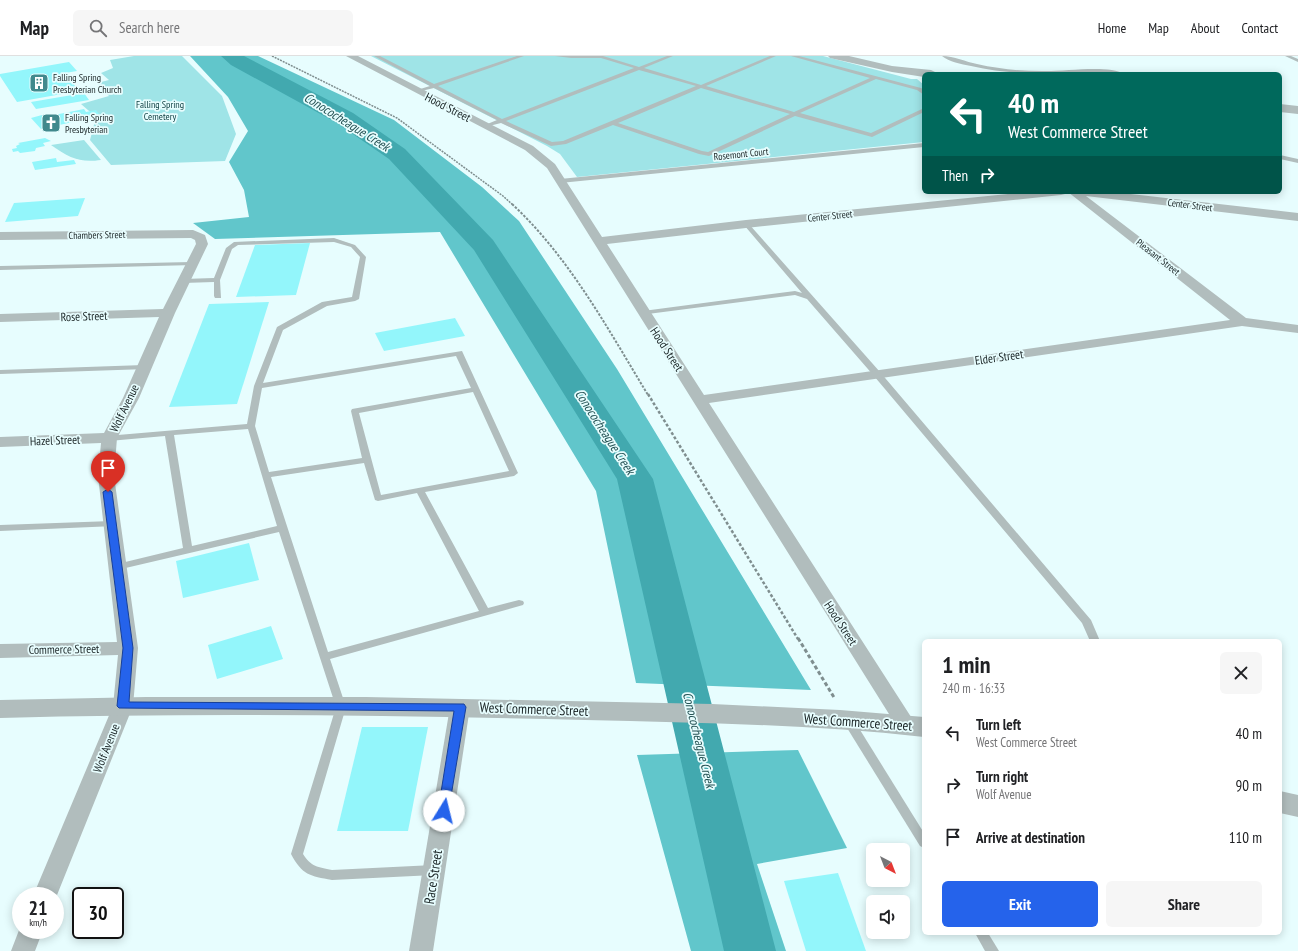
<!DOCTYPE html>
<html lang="en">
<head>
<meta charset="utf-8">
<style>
	:root { --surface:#fff; --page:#f6f6f6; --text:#202124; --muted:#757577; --line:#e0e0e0; --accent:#2563eb }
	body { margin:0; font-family:"PT Sans Narrow",sans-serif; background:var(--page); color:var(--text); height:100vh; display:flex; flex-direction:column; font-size:15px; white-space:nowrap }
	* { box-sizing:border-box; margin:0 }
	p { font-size:13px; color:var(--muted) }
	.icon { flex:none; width:22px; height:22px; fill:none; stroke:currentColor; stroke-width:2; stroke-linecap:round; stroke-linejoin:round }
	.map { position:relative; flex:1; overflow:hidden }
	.side { position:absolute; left:922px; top:583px; width:360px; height:296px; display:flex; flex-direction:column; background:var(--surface); border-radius:6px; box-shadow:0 2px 10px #0003 }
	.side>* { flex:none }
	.guide { position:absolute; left:922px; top:16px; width:360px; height:122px; border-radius:6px; box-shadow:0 2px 10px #0003; background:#00695c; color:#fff; overflow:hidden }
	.needle { width:26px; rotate:138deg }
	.controls { position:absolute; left:866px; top:787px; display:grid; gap:8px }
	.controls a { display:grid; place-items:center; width:44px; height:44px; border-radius:6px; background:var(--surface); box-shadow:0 2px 10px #0003; font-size:20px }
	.speed { position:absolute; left:12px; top:831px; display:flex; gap:8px; font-size:20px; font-weight:700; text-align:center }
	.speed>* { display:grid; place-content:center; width:52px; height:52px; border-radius:50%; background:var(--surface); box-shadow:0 2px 10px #0003; line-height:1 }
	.speed small { font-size:10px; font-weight:400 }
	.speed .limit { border:2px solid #111; border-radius:6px; background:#fff; color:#111 }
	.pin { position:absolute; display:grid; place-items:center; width:34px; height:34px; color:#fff; margin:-41px -17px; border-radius:50% 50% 50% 0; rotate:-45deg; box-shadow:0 0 4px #0007 }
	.pin .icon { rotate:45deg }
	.me { position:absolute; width:44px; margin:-22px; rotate:9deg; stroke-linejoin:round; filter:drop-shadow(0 0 3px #0008) }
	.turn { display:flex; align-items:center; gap:14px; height:84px; padding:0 20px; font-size:18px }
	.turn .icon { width:52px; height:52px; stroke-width:2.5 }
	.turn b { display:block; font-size:28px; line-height:34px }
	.then { display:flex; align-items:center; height:38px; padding:0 20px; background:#0003; gap:8px; font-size:15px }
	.round { display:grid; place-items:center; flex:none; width:42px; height:42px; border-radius:6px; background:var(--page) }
	.summary { display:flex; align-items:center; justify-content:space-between; height:68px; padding:0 20px }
	h1 { font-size:24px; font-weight:700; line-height:30px }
	.action { display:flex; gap:8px; margin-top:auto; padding:8px 20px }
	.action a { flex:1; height:46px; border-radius:6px; background:var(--accent); color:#fff; font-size:16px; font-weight:700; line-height:46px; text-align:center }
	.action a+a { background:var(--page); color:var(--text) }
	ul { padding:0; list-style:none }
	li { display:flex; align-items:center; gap:12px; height:52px; padding:0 20px }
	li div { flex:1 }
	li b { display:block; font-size:15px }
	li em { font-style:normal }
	header { display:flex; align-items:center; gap:24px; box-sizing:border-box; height:56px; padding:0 20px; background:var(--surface); border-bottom:1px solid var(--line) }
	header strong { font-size:19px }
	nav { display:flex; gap:22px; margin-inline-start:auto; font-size:14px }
	.search { width:280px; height:36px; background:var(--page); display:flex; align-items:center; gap:10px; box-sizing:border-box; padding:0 14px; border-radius:6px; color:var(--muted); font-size:15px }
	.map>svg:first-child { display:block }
	.green { fill:#9fe4e7 }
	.forest { fill:#61c6cb }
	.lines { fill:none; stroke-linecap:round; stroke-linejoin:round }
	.river { fill:#42a9af; fill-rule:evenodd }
	.building { fill:#93f6fb }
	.path-far3 { stroke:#7f8e8f; stroke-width:1.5; stroke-dasharray:2 1; stroke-linecap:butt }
	.path-far2 { stroke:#7f8e8f; stroke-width:2; stroke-dasharray:2.5 1.5; stroke-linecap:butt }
	.path-far1 { stroke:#7f8e8f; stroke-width:2.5; stroke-dasharray:3 2; stroke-linecap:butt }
	.path { stroke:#7f8e8f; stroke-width:3; stroke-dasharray:4 2.5; stroke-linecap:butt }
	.service { fill:#b1bdbd; fill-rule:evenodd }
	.minor { fill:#b1bdbd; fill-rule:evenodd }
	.tertiary { fill:#b1bdbd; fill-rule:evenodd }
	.route { fill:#2563eb; stroke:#184099 }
	.labels { text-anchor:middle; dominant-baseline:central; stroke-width:3.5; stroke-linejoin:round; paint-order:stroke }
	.far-poi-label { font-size:10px; fill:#192324; stroke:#e7fdfe; text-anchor:start }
	.far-park-label { font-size:10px; fill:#0c3c3f; stroke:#e7fdfe }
	.far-street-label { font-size:10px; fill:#192324; stroke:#e7fdfe }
	.street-label { font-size:12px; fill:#192324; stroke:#e7fdfe }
	.water-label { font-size:13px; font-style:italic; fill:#265355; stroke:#e7fdfe }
	.near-street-label { font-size:14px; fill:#192324; stroke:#e7fdfe }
</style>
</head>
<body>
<header>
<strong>Map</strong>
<div class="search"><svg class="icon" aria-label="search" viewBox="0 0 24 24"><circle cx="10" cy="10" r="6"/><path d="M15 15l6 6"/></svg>Search here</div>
<nav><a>Home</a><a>Map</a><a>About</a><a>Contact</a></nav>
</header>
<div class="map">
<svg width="1298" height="895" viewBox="0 0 1298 895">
	<rect width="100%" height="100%" fill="#e7fdfe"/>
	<g class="green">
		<polygon points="134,0 182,0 222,40 236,78 225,105 111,109 90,84 96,61 81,48 109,40 97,27 109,24 101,17 113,12 110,4"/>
		<polygon points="371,0 823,0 911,23 917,23 924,29 924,86 577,121 560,98 547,90"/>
		<path d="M84,84L101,104C79,107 70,102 51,89Z"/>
	</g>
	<g class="forest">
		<polygon points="190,0 258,0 394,64 482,131 519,165 617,313 811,634 636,627 596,435 440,176 215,183 193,167 249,161 244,134 229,106 248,75 228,41"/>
		<polygon points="798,694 847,792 757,808 786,895 691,895 637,699"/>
	</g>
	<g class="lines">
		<polygon class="river" points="221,0 244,0 353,57 405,93 493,184 653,423 776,895 724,895 617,423 474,194 389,103 337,67 231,9"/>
	</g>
	<g class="building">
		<polygon points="69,6 77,15 65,17 79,35 17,46 0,20 0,18"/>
		<polygon points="84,37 89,44 36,53 31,46"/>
		<polygon points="84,53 86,56 96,54 99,58 89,60 91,62 41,73 31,62 42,59 44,61"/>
		<polygon points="45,82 51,85 43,87 45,90 36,92 35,95 20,97 18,95 13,96 12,93 17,92 16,90 20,88 18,87"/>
		<polygon points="56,102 57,106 74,104 76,108 35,114 32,106"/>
		<polygon points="85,142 78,160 5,166 14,147"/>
		<polygon points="310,187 296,239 236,241 255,189"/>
		<polygon points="269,246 237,348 169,351 209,248"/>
		<polygon points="455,262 465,280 384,295 375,277"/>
		<polygon points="249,487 259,524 183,542 176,505"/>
		<polygon points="271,570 283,603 217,623 208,589"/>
		<polygon points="362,671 428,671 408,775 337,775"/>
		<polygon points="838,817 866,895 806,895 784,825"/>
	</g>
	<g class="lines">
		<polyline class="path-far3" points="272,0 397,62 503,140 513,149"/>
		<path class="path-far2" d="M512,148C569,201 608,273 648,339"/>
		<polyline class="path-far1" points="648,338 798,583"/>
		<polyline class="path" points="798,582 835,643"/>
		<g class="service">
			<path d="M374,0H380L434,28L517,0H524L438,30L502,63L634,12L601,2H571L555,0H603L639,11L667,0H673L644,12L701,29L770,0H776L706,30L794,56L870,22L791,0H799L921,32L924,34V39L917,34L876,23L800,57L871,77L922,53L924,52V56L872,81L795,60L709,100L699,98L613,69L566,88L551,90L501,67L485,71V69L497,64L434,32L417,36V34L430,30ZM639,14L696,30L563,85L552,86L506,65ZM701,32L790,58L708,96L702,95L618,67Z"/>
			<path d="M942,0C954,0 966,6 977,8C999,13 1020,15 1042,15C1063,16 1107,8 1125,18C1113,18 1102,16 1091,16C1047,17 1014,20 971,10C961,8 949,6 942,0Z"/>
			<polygon points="1285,0 1291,0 1298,3 1298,6"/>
			<polygon points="924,87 924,91 560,127 557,125 560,123"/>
			<polygon points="1280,99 1298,103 1298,107 1280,103"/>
			<polygon points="746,166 748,167 880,316 1091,564 1100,585 1090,585 1082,567 874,320 807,243 795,239 640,259 640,255 643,255 795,235 802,237 744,169 743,168"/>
			<path d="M334,182L355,189L366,201L359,243L355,245L327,250L283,274L263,327L462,295L518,417L514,420L425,436L488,552L519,544L523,545L524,547L523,549L330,603L346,651L303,798C311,811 318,811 332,814L434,809L438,810L440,814L438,818L434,819L332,824C310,820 302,819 291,798L336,651L279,476L117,514L112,511L117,508L183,492L165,380L109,385L105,382L106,380L247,368L254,330L277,271L322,246L352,241L360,201L351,191L334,186L238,189L232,193L220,224L221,242H215L214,240V226L183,227L180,225L183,223L214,222L226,192L234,186ZM456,300L471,332L352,353L351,355L362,402L269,416L255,370L262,332ZM473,336L509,415L381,439L359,357ZM248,373L277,470L192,490L174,379ZM364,407L375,444L378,445L417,437L479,555L328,596L271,421Z"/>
			<polygon points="192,206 195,208 194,209 0,214 0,210"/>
			<polygon points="144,309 147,309 148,311 147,313 0,318 0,314"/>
			<polygon points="112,465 115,466 117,468 115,470 0,475 0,469"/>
			<polygon points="848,660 852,661 924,777 924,792 920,790 844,667 843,664 844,661"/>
			<polygon points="975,877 988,877 999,895 985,895"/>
		</g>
		<g class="minor">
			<polygon points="346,0 358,0 533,90 555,108 602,181 746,164 1027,136 1067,136 1065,138 1061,139 746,172 607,188 704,339 1230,264 1068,136 1113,136 1298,157 1298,165 1086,140 1246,262 1298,269 1298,277 1242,270 709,347 913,664 916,669 913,674 906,677 899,674 547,112 525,94"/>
			<polygon points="193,174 205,179 208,188 175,257 139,342 117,382 114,420 138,592 133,650 55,844 55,840 33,840 113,650 118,599 0,602 0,588 117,586 98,420 101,387 0,391 0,381 104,377 123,342 159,261 0,266 0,258 163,253 196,188 195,184 191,182 0,184 0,176"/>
			<polygon points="460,644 467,646 470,651 433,895 409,895 450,651 453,646"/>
			<polygon points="21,869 21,874 43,874 35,895 11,895"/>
		</g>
		<g class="tertiary">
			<polygon points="828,0 849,0 892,10 931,14 935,16 937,18 924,18 924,21 892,16 830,2"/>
			<polygon points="1280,48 1298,50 1298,58 1280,56"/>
			<path d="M146,641H366L712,648L840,654L924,661V681C811,668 699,667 585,664C390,659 195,657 0,662V644Z"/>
			<polygon points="1280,735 1298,739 1298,761 1280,757"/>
		</g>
	</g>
	<polygon class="route" points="108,433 112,436 133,592 129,646 464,648 466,651 448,758 444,760 440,758 438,755 454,655 119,652 117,650 123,592 103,436"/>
	<defs>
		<g id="building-square" transform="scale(1)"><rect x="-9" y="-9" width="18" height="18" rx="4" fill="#41898d" stroke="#e7fdfe"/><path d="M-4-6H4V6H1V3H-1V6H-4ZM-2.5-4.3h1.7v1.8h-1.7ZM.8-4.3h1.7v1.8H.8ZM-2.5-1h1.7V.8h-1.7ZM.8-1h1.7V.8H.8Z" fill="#fff"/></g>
		<g id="church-square" transform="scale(1)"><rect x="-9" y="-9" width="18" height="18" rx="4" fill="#41898d" stroke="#e7fdfe"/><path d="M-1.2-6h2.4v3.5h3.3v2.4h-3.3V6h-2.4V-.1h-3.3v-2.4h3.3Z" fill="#fff"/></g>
	</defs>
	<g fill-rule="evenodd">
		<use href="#building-square" x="39" y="27"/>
		<use href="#church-square" x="51" y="67"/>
	</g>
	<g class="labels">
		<g class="far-poi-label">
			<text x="53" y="21">Falling Spring<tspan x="53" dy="12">Presbyterian Church</tspan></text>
			<text x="65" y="61">Falling Spring<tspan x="65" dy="12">Presbyterian</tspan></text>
		</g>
		<g class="far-park-label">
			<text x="160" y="48">Falling Spring<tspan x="160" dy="12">Cemetery</tspan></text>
		</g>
		<g class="far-street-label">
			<text transform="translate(741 98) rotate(-6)">Rosemont Court</text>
			<text transform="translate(1190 149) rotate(7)">Center Street</text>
			<text transform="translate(830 160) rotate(-6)">Center Street</text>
			<text transform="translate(97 179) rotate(-1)">Chambers Street</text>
			<text transform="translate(1158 201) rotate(38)">Pleasant Street</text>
		</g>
		<g class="street-label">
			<text transform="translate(448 51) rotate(27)">Hood Street</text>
			<text transform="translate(84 260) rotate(-2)">Rose Street</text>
			<text transform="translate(667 293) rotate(57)">Hood Street</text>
			<text transform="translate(999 301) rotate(-8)">Elder Street</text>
			<text transform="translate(124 352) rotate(-64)">Wolf Avenue</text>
			<text transform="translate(55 384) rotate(-2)">Hazel Street</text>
			<text transform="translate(841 567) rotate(57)">Hood Street</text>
			<text transform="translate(64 593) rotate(-1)">Commerce Street</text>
			<text transform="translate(106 692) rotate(-68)">Wolf Avenue</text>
		</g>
		<g class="water-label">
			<text transform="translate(347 66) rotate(32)">Conococheague Creek</text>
			<text transform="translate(605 376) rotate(57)">Conococheague Creek</text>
			<text transform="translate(699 684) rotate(76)">Conococheague Creek</text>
		</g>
		<g class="near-street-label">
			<text transform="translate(534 653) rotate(2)">West Commerce Street</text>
			<text transform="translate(858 666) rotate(4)">West Commerce Street</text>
			<text transform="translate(433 821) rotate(-81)">Race Street</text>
		</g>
	</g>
</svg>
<div class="controls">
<a><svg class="needle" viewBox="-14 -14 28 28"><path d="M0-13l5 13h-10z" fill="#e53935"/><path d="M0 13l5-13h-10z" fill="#757577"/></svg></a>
<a><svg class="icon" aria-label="sound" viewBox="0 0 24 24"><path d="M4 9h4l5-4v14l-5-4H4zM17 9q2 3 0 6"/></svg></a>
</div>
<div class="speed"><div>21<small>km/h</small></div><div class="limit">30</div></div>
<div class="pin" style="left:108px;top:436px;background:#d93025"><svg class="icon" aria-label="arrive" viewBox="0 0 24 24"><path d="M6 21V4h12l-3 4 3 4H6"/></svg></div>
<svg class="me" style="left:444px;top:755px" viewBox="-20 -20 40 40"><circle r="19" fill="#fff"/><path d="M0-13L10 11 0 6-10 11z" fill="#2563eb"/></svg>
<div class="guide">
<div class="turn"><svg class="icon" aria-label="left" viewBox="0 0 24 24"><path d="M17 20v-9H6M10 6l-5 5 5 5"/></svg><div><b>40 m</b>West Commerce Street</div></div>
<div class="then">Then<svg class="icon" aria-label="right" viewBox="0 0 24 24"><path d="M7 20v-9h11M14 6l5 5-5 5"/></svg></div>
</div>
<section class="side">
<div class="summary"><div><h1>1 min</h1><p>240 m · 16:33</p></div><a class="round"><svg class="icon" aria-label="close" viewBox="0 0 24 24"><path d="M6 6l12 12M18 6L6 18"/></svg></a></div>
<ul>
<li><svg class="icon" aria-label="left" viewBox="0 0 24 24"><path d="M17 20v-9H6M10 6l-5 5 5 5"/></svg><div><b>Turn left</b><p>West Commerce Street</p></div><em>40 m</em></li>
<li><svg class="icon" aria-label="right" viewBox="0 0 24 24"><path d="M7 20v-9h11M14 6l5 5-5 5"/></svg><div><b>Turn right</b><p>Wolf Avenue</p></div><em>90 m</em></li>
<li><svg class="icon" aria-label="arrive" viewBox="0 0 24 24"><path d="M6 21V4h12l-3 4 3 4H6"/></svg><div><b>Arrive at destination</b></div><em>110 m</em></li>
</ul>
<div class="action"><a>Exit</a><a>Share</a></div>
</section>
</div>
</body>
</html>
